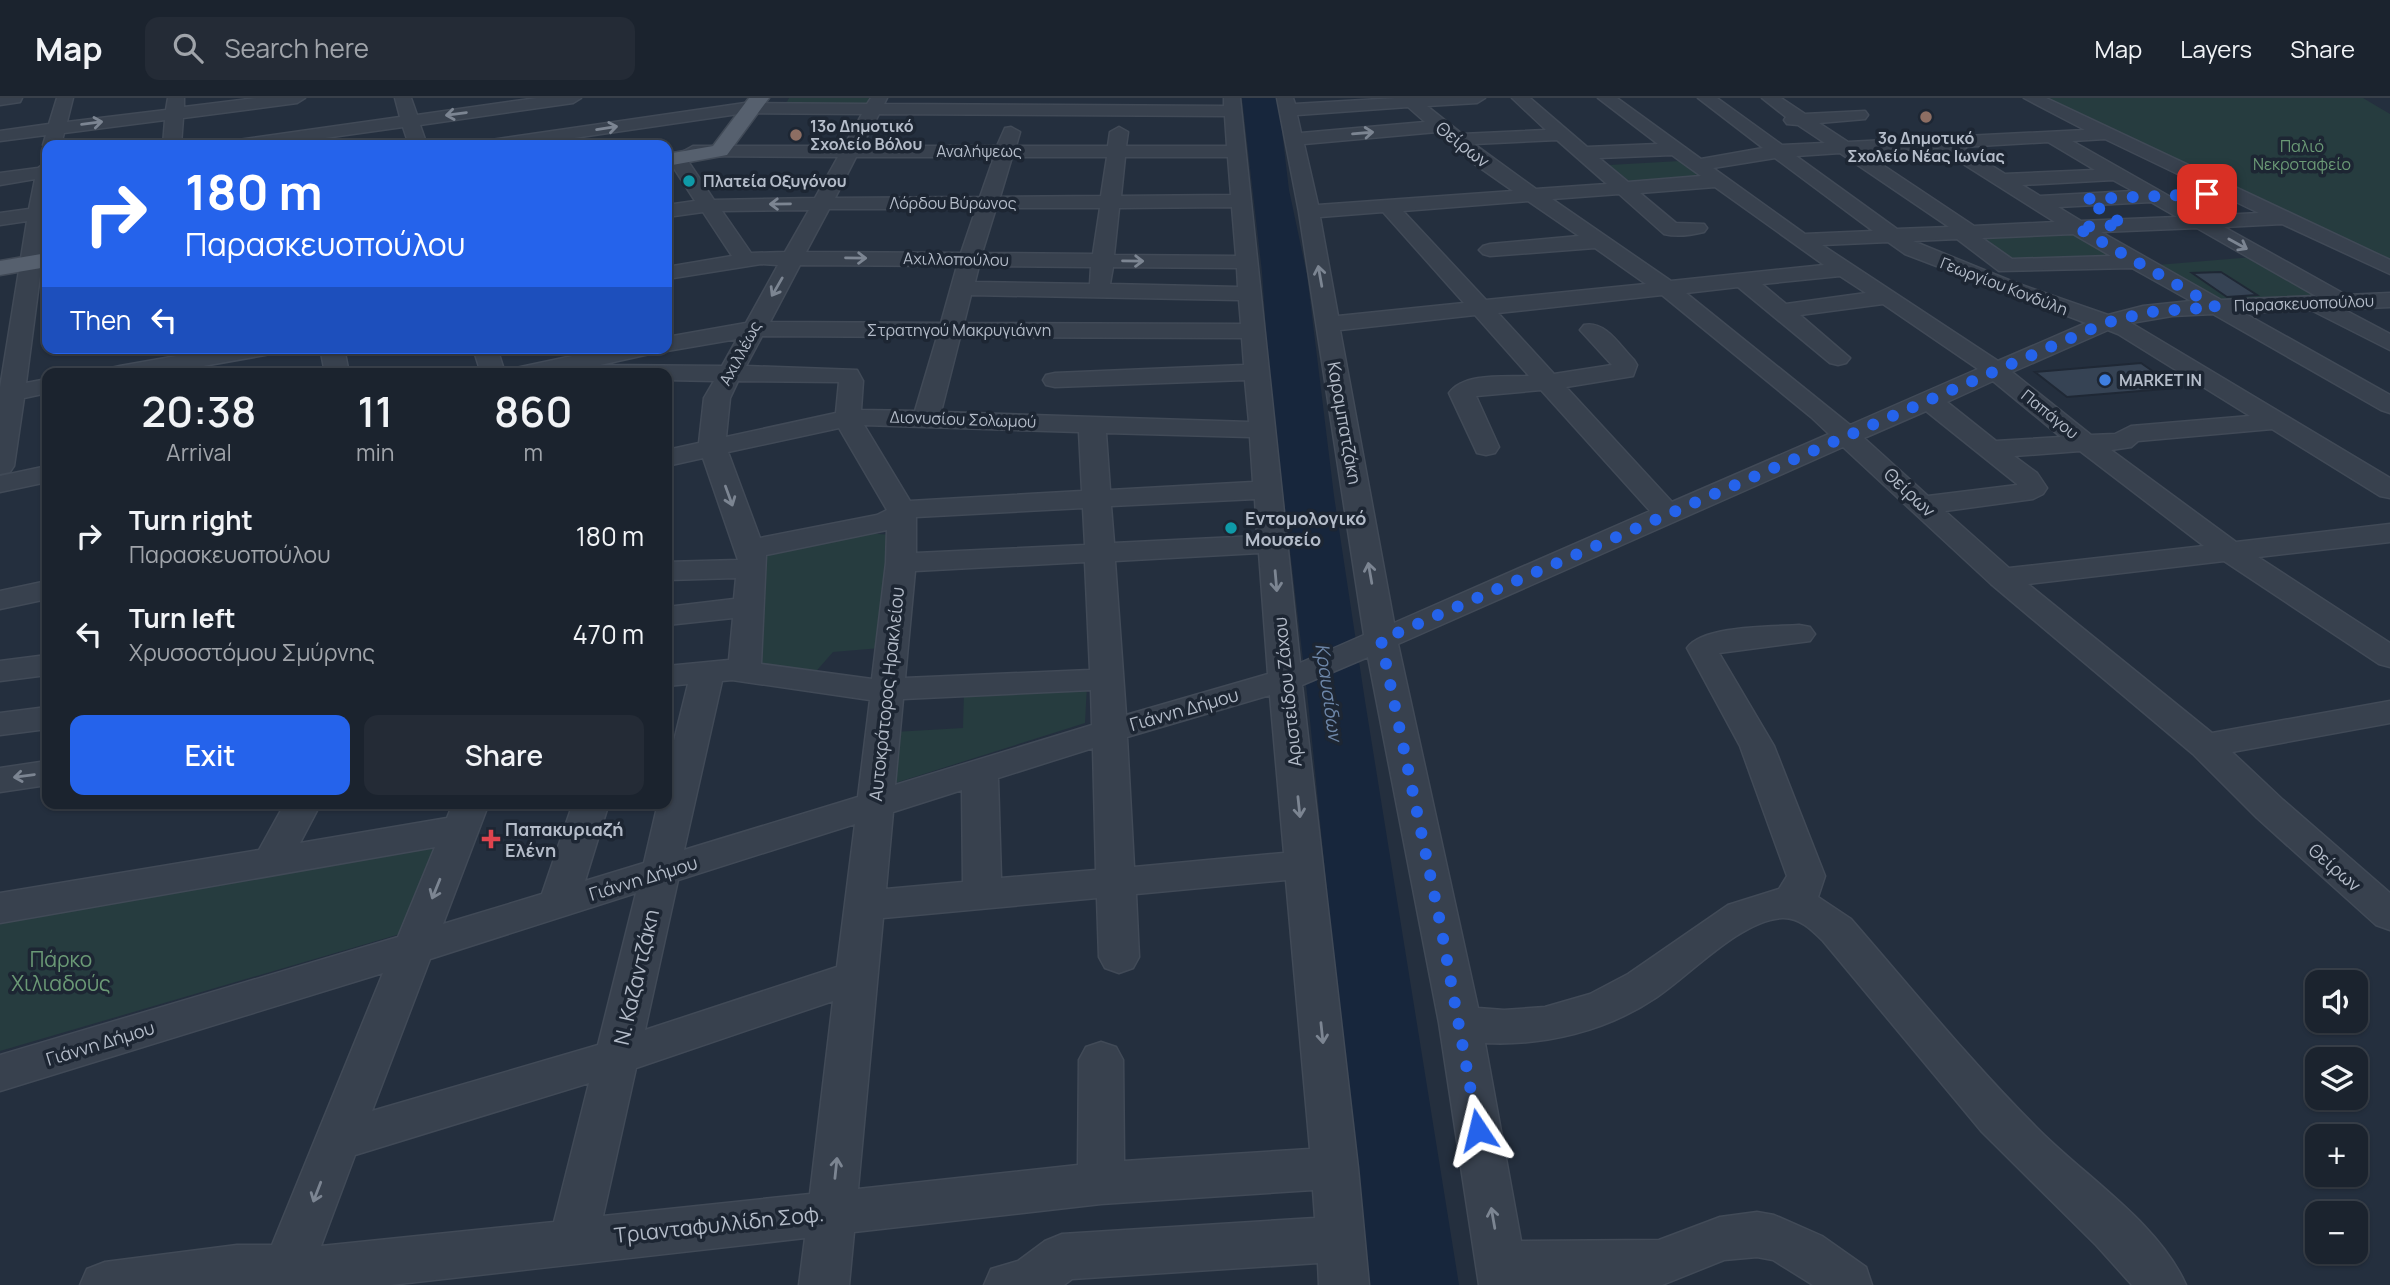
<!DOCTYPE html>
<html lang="en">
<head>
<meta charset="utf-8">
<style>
	:root { --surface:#1b232e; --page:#242b36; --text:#f1f3f6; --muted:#a0a4aa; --line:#39404a; --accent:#2563eb }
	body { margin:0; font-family:Manrope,sans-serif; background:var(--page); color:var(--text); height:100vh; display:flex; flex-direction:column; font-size:26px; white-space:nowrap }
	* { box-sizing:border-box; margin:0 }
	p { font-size:23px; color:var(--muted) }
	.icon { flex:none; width:38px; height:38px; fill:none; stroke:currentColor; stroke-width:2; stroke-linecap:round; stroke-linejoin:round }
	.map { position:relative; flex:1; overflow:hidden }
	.side { position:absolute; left:42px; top:270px; width:630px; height:441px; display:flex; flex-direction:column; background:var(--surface); border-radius:14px; box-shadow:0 2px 5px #0004,0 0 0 2px var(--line) }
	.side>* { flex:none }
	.guide { position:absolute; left:42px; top:42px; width:630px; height:214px; border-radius:14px; box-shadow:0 2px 5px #0004,0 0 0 2px var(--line); background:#2563eb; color:#fff; overflow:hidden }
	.controls { position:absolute; left:2305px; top:872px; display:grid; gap:14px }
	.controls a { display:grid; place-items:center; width:63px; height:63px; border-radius:14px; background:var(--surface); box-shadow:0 2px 5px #0004,0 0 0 2px var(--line); font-size:35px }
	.pin { position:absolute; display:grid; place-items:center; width:60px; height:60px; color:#fff; margin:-30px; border-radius:14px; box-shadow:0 4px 10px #0006 }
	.me { position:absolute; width:77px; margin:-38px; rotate:350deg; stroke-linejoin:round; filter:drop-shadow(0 0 5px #0008) }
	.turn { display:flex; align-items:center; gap:24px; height:147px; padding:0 28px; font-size:32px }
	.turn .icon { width:91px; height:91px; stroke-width:2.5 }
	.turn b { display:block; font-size:49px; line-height:60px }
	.then { display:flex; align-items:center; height:66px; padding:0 28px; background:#0003; gap:14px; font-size:26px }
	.eta { display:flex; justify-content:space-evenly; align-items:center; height:119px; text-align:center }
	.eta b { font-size:42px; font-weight:600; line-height:49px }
	.primary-button { display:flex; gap:14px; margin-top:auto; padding:14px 28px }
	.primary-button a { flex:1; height:80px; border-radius:14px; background:var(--accent); color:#fff; font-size:28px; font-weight:600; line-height:80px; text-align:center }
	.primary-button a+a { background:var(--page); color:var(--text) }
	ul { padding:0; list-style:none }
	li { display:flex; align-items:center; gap:21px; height:98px; padding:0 28px }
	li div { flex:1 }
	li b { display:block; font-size:26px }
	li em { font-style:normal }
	header { display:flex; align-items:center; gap:42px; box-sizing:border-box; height:98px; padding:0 35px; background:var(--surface); border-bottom:2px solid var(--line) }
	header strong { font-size:33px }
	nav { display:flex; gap:38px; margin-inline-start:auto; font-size:24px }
	.search { width:490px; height:63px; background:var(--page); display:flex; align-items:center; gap:18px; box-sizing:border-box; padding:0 24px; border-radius:14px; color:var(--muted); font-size:26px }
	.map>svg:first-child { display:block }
	.green { fill:#263c3f }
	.water { fill:#17263c }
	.building { fill:#364354; stroke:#1f2835; stroke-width:2 }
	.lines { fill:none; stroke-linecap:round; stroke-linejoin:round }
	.minor-casing { stroke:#414a57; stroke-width:3 }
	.major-casing { stroke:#414a57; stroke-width:3 }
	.minor { fill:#38414e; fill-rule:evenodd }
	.major { fill:#56606e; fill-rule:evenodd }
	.oneway { stroke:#7c8592 }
	.route { stroke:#2563eb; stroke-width:12; stroke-dasharray:0 21.6 }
	.education-dot { fill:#8d6e63; stroke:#1d2633; stroke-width:2.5 }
	.culture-dot { fill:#0f9aa8; stroke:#1d2633; stroke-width:2.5 }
	.shop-dot { fill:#3f7fe0; stroke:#1d2633; stroke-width:2.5 }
	.health-dot { fill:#e0444e; stroke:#1d2633; stroke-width:2.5 }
	.labels { text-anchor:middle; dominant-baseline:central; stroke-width:7; stroke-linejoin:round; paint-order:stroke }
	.far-poi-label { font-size:16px; font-weight:bold; fill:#b4bcc9; stroke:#1d2633; text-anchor:start }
	.far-park-label { font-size:16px; fill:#6b9a76; stroke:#1d2633 }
	.far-street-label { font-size:16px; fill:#b4bcc9; stroke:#1d2633 }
	.street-label { font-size:18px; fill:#b4bcc9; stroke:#1d2633 }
	.poi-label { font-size:18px; font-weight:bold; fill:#b4bcc9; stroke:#1d2633; text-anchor:start }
	.water-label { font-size:19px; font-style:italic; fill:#6d86a8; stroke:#1d2633 }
	.near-park-label { font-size:21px; fill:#6b9a76; stroke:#1d2633 }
	.near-street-label { font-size:21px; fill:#b4bcc9; stroke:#1d2633 }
</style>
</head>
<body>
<header>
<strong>Map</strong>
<div class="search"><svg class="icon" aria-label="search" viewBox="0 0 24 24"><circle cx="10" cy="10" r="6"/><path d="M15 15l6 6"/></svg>Search here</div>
<nav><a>Map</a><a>Layers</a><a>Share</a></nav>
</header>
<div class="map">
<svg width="2390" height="1187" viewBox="0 0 2390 1187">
	<rect width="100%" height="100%" fill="#242f3e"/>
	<g class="green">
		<polygon points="789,0 870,0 866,7 785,7"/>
		<polygon points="2045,0 2363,0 2390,16 2390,165"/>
		<polygon points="1935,45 1953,57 1865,62 1849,50"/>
		<polygon points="1680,63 1702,80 1632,85 1609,67"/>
		<polygon points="2076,133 2125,162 2021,167 1982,138"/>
		<polygon points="2253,159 2320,197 2218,202 2157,167"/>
		<polygon points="864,435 893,437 881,550 833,554 812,578 754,568 762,457"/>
		<polygon points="1087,587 1085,625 889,687 894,634 963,630 964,593"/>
		<polygon points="437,748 400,836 0,953 0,824"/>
	</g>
	<polygon class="water" points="1242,0 1278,0 1289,92 1307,177 1334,398 1365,603 1459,1187 1366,1187 1309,612 1269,276 1262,174"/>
	<g class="building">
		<polygon points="2221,174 2257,197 2227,199 2192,175"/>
		<polygon points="2141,265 2177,290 2067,299 2035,274"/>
	</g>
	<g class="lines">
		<g class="minor-casing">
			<g id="minor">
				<polygon points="0,0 22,0 20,4 0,7"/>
				<polygon points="57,0 73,0 67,24 166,12 168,0 184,0 184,9 257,0 305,0 297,5 183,20 181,47 163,47 165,22 64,35 61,47 47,47 47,51 43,47 46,37 0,43 0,33 49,26"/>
				<polygon points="395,0 411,0 417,17 537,0 581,0 573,5 420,27 427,47 409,47 403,29 275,47 229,47 238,42 400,19"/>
				<path d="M871,0H887L884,6L1224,8V0H1240L1300,565L1364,537L1299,114L1277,0H1293L1295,6L1397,0H1485L1477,5L1427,8L1462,36L1546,32L1512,0H1530L1587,49L1658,46L1598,0H1617L1701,61L1763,50L1698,0H1717L1782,47L1825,45L1798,27L1787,26L1784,22L1786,19L1762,0H1781L1805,16L1865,13L1868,17L1865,21L1819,25L1848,44L2085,32L2024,0H2046L2390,162V176L2282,126L2224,129L2346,197L2390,195V209L2343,211L2390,236V252L2311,212L2244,215L2390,297V315L2381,312L2213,216L2172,218L2131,225L2390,380V400L2380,398L2272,331L2138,343L2131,349L2111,352L2236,444L2390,426V444L2258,459L2390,545V569L2379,566L2224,463L2028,486L2212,635L2390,603V625L2232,654L2283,702L2390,795V832L2376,827L2257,720L2193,656L1991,486L1843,349L1398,546L1478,910L1504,912L1545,909L1590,896L1628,876L1728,807L1779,791L1787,778L1740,648L1687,550C1703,527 1772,529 1799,527L1810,529L1815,536L1810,543L1719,555L1774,648L1825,778L1818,799L1851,821C1912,891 1970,963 2036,1029C2084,1078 2158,1124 2186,1187H2132L2096,1147L1982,1034L1823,843C1812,832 1799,819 1782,820C1741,822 1691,876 1657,899C1607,933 1545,948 1485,945L1521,1143L1659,1142L1720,1119L1757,1114L1774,1117L1822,1138L1866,1169L1872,1187H1813L1773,1162L1757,1159L1724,1162L1662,1187H1479L1439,925L1368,559L1302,587L1358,1070L1369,1187H1319L1318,1165L1072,1181L1064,1187H984L991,1171L1018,1163L1045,1143L1062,1136L1315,1120L1313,1092L1101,1106L854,1134L849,1187H799L805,1140L390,1187H80L87,1171L105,1164L237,1147H272L383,875L0,993V957L398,839L435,749L0,825V795L259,752L285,705H321L300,745L447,720L453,705H489L443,826L542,796L573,705H609L585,783L644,765L658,705H667V671L688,586L667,588V568L729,562L733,520L667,527V509L734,501L736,480L667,482V464L738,462L703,360L667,368V352L699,345L704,300L714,283L667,282V275H578L580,271L561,275H513L516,270L610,250H658L654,255L600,267L722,268L737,241L667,253L658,250H667V239L746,225L778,167L761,166L667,181V169L732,158L703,114L667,119V107L695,103L668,61L670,57H684L714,102L815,100L838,59L693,58L684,53L693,48H844L862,16L745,15L526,47H482L491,42L745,5L867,6ZM1408,9L1425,24L1301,35L1297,17ZM879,16L1225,18L1227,48H1126L1128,34L1119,29L1110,34L1108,48H1016L1020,34L1011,29L1005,30L997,48H862ZM1437,34L1476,67L1513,93L1318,107L1304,46ZM2105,41L2259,115L2204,118L2072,43ZM1557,42L1607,86L1536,91L1474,46ZM2048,44L2095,72L2005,76L1962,49ZM1938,50L2055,124L1974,128L1863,54ZM1840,55L1949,129L1897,131L1796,58ZM1672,57L1701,78L1628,84L1599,60ZM856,59H994L980,99L835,100ZM1012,59H1107L1101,98L1000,99ZM1125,59H1228L1231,97L1121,98ZM1775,60L1873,133L1805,136L1713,70ZM2113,82L2133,93L2040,98L2022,87ZM1715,89L1824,167L1671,183L1552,101L1619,96L1664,136C1676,139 1692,137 1704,134L1707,130L1704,126L1676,125L1640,95ZM1528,103L1579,138L1490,146L1483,148L1479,152L1483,156L1490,158L1595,150L1646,186L1486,202L1403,113ZM2151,104L2177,119L2081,123L2058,109ZM1232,109L1236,158L1114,157L1119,110ZM996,110H1100L1093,156L982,155ZM829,111H976L961,155L806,154ZM809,112L785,154L751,155L722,113ZM1383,114L1464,205L1338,218L1320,119ZM2197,130L2316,198L2221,202L2101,134ZM2073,136L2111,158L2012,161L1982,140ZM1957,141L1999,173L2132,170L2191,203L2143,208L2108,217L2016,185L1913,143ZM1888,144L1905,156L2086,225L1998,263L1822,147ZM800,167L957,168L941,225L770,224ZM979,168L1091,169L1090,186L975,184ZM1113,169L1237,170L1238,189L1110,186ZM1840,178L1866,195L1786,206L1762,186ZM1738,189L1830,265L1838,267L1846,265L1850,260L1800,217L1883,206L1978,271L1850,327L1686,195ZM971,197L1239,202L1241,226L964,225ZM1662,197L1811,319L1829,336L1672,404L1566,289L1633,278L1637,267L1634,262C1620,248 1605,222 1584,227L1580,232L1612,267L1554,276L1498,215ZM1475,217L1529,278C1506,279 1464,274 1449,295L1477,355L1486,357L1495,355L1499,349L1476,298L1541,292L1650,413L1394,525L1340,232ZM2108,232L2118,236L2250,318L2131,328L2115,336L2091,337L2012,274ZM762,238L937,239L915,313L861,312L863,283L857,272L746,268ZM960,239L1242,240L1244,267L1055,275L1046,277L1043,282L1046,287L1055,289L1245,282L1249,324L941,314ZM738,283L839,284L836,315L726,339L730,300ZM1993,283L2061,339L1996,343L1947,304ZM1926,313L2017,386V387L1928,398L1864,340ZM864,327L1079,334L1082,393L910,403ZM839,330L887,412L877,417L760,440L728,354ZM1106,335L1250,339L1253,384L1110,392ZM2080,353L2204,448L2009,470L1945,413L2033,401L2043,396L2047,390L2037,375L2014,358ZM1255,401L1257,438L1114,445L1111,408ZM1083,410L1085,447L916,455V419ZM887,432L886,465L872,581L761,566L766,457ZM1259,455L1268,576L1126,617L1115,463ZM1085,464L1090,572L905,580L915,473ZM732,582L870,602L858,699L684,752L722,583ZM1091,592L1092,627L895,687L903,601ZM1270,597L1284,755L1134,769L1127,639ZM1093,650L1096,772L1001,780L998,680ZM962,692L963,784L886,791L893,714ZM855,726L837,869L645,932L678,782ZM1286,782L1310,1051L1124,1063L1123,962L1116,949L1101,944L1086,949L1079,962L1078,1067L858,1091L883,820L1097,800L1099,859L1105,870L1119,875L1133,870L1139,859L1136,796ZM636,795L598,947L372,1013L430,861ZM833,903L810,1096L603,1118L636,970ZM589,985L554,1124L321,1148L355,1057Z"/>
				<polygon points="47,64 47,124 26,285 47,281 47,295 24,300 14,368 10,374 0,376 0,290 27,123 0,127 0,115 29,111 35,81 0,87 0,75 38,70"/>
				<polygon points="222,250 277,250 273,255 265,257 164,275 108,275 111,270 120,268"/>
				<polygon points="320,250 344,250 349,275 325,275"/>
				<polygon points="473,250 497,250 505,275 481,275"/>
				<polygon points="47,368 47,384 0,394 0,378"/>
				<polygon points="47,483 47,501 0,511 0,493"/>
				<polygon points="47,557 47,577 0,583 0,563"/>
				<polygon points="47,609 47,631 0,637 0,615"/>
				<polygon points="47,663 47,687 0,694 0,670"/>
			</g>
		</g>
		<g class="major-casing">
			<g id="major">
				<polygon points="749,0 769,0 727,57 667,68 667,56 713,48"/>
				<polygon points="47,155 47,169 0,177 0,163"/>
			</g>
		</g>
		<use href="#minor" class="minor"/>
		<use href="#major" class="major"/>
	</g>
	<defs><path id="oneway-shaft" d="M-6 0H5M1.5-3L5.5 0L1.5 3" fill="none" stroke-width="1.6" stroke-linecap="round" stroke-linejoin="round" transform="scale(1.75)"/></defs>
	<g class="oneway">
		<use href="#oneway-shaft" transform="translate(456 16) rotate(172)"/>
		<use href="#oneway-shaft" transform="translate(92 25) rotate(-7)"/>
		<use href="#oneway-shaft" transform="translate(607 30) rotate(-9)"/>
		<use href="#oneway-shaft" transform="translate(1363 35) rotate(-5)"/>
		<use href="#oneway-shaft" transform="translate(780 106) rotate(179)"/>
		<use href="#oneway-shaft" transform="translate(2238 146) rotate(29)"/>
		<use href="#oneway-shaft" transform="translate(856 160) rotate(1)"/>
		<use href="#oneway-shaft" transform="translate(1133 163) rotate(1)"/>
		<use href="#oneway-shaft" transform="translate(1320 178) rotate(-100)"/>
		<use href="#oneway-shaft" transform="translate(777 189) rotate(120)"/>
		<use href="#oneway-shaft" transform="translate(729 398) rotate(70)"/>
		<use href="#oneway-shaft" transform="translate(1370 475) rotate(-100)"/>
		<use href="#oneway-shaft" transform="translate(1276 483) rotate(85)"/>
		<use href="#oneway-shaft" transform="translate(24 678) rotate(172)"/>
		<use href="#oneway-shaft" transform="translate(1299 709) rotate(84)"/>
		<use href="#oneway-shaft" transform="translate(436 791) rotate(112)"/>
		<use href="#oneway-shaft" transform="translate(1322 935) rotate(84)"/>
		<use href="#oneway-shaft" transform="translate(836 1070) rotate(-84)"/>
		<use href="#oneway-shaft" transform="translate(317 1094) rotate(111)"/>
		<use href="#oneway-shaft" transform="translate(1493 1120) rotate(-100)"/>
	</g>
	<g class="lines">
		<polyline class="route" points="1478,1032 1440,824 1381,542 2105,225 2148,214 2216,209 2076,129 2124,127 2085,101 2207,96"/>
	</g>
	<g class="education-dot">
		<circle cx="1926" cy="19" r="7"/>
		<circle cx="796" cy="37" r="7"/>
	</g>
	<g class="culture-dot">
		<circle cx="689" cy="83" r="7"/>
		<circle cx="1231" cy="430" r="7"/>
	</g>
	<circle class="shop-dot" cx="2105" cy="282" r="7"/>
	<path class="health-dot" d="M487.5 730.5h7v7h7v7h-7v7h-7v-7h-7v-7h7z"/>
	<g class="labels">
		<g class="far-poi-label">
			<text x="810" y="28">13o Δημοτικό<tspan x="810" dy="18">Σχολείο Βόλου</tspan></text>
			<text x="1926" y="40" text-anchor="middle">3ο Δημοτικό<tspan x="1926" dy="18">Σχολείο Νέας Ιωνίας</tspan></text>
			<text x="703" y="83">Πλατεία Οξυγόνου</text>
			<text x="2119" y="282">MARKET IN</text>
		</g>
		<g class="far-park-label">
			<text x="2302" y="48">Παλιό<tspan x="2302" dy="18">Νεκροταφείο</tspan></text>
		</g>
		<g class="far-street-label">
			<text x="979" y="53">Αναλήψεως</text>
			<text x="953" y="105">Λόρδου Βύρωνος</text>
			<text transform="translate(956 161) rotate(1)">Αχιλλοπούλου</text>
			<text transform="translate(2004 188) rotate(21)">Γεωργίου Κονδύλη</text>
			<text transform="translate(2304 205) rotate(-2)">Παρασκευοπούλου</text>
			<text x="959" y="232">Στρατηγού Μακρυγιάννη</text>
			<text transform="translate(740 255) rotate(-62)">Αχιλλέως</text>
			<text transform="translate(2050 316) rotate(39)">Παπάγου</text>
			<text transform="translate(963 321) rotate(2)">Διονυσίου Σολωμού</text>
		</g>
		<g class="street-label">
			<text transform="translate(1463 46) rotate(38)">Θείρων</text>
			<text transform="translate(1345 325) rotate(80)">Καραμπατζάκη</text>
			<text transform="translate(1910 394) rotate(43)">Θείρων</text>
			<text transform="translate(1287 594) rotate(-96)">Αριστείδου Ζάχου</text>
			<text transform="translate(886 596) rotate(-84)">Αυτοκράτορος Ηρακλείου</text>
			<text transform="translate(1184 611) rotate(-16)">Γιάννη Δήμου</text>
			<text transform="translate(2335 769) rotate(41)">Θείρων</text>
			<text transform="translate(643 780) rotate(-17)">Γιάννη Δήμου</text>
			<text transform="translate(100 945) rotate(-17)">Γιάννη Δήμου</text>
		</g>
		<g class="poi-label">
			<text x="1245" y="420">Εντομολογικό<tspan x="1245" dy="21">Mουσείο</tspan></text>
			<text x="505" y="731">Παπακυριαζή<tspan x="505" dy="21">Ελένη</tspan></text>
		</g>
		<g class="water-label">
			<text transform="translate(1329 594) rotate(82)">Κραυσίδων</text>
		</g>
		<g class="near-park-label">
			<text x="61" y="861">Πάρκο<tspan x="61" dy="24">Χιλιαδούς</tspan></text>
		</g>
		<g class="near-street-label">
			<text transform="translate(636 879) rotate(-77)">Ν. Καζαντζάκη</text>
			<text transform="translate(719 1126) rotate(-6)">Τριανταφυλλίδη Σοφ.</text>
		</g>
	</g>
</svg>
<div class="controls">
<a><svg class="icon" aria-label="sound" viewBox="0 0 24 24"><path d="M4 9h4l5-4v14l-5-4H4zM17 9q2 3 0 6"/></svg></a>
<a><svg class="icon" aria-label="layers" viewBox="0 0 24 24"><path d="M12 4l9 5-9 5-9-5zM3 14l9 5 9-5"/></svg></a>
<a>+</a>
<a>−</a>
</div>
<div class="pin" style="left:2207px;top:96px;background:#d93025"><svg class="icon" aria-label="arrive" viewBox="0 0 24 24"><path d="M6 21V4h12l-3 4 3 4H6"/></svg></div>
<svg class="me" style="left:1478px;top:1032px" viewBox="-20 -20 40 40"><path d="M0-17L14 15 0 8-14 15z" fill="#2563eb" stroke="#fff" stroke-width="4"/></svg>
<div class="guide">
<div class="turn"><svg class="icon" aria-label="right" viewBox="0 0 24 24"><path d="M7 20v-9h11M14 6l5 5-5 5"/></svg><div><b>180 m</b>Παρασκευοπούλου</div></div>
<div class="then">Then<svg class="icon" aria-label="left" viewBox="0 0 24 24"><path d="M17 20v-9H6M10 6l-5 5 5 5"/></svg></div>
</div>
<section class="side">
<div class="eta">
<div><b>20:38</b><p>Arrival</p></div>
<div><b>11</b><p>min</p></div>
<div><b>860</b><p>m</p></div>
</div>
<ul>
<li><svg class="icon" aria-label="right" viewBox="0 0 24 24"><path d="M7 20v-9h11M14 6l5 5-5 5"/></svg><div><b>Turn right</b><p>Παρασκευοπούλου</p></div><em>180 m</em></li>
<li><svg class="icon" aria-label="left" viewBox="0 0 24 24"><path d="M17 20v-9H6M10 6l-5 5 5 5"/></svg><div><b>Turn left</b><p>Χρυσοστόμου Σμύρνης</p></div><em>470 m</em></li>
</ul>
<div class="primary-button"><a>Exit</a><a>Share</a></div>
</section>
</div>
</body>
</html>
